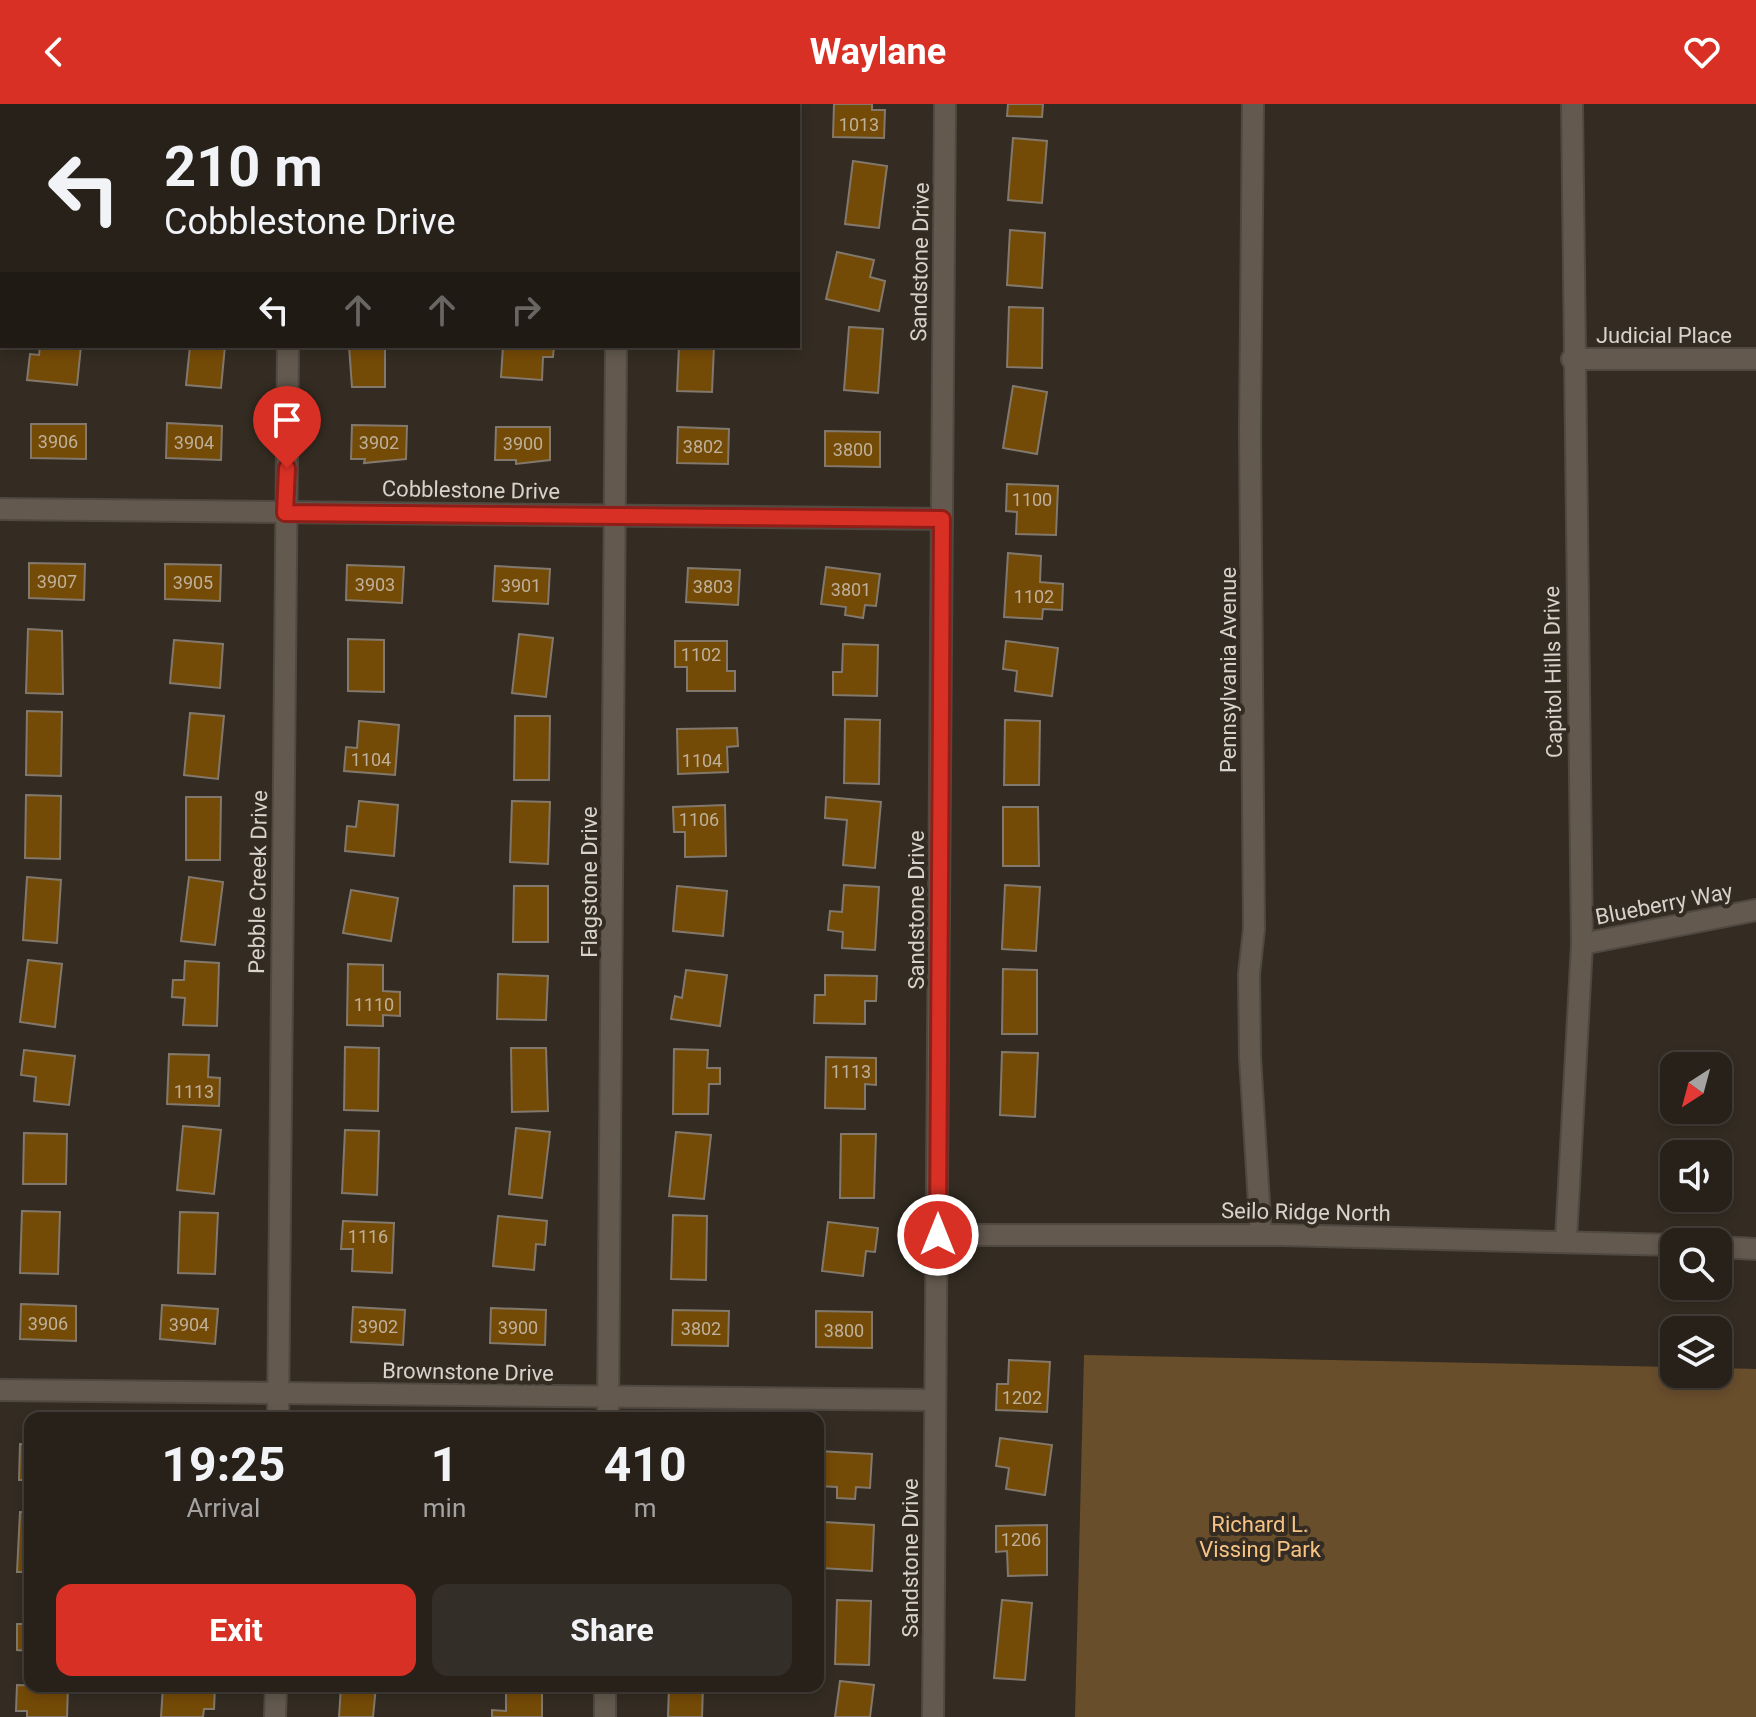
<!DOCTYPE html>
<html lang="en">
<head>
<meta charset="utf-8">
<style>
	:root { --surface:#27211a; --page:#332e27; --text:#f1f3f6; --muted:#a4a3a2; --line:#433e39; --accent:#d93025 }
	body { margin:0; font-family:Roboto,sans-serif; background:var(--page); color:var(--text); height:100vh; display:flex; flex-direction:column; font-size:30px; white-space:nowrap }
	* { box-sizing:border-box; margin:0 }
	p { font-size:26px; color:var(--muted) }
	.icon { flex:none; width:44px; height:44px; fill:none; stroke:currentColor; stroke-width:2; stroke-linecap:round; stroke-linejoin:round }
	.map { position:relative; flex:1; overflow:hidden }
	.drawer { position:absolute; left:24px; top:1308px; width:800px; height:280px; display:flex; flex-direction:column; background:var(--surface); border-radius:16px; box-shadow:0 4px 12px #0003,0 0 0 2px var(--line) }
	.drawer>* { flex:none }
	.hud { position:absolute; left:0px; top:0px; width:800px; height:244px; box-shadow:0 4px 12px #0003,0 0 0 2px var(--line); background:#27211a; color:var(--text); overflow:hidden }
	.needle { width:52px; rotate:216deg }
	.controls { position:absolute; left:1660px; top:948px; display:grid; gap:16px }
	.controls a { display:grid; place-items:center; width:72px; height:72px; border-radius:16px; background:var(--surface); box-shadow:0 4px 12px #0003,0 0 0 2px var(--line); font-size:40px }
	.pin { position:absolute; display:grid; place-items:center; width:68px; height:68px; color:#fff; margin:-82px -34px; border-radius:50% 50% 50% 0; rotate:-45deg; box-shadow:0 0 8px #0007 }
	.pin .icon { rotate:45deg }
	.me { position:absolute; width:88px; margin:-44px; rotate:0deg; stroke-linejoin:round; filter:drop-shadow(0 0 6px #0008) }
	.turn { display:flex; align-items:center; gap:28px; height:168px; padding:0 32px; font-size:36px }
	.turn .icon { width:104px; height:104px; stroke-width:2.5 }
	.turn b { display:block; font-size:56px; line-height:68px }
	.lanes { display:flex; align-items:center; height:76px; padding:0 32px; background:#0003; justify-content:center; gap:40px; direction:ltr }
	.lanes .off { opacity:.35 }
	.eta { display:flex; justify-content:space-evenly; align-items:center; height:136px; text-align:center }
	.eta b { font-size:48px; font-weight:700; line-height:56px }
	.cta { display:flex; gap:16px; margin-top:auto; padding:16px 32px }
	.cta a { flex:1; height:92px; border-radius:16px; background:var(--accent); color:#fff; font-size:32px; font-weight:700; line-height:92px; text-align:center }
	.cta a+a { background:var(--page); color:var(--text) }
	header { display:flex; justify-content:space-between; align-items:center; height:104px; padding:0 32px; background:var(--accent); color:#fff; font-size:36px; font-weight:700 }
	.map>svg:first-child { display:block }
	.green { fill:#694e2c }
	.building { fill:#744a07; stroke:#82786c; stroke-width:2 }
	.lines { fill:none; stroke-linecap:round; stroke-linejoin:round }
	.street-casing { stroke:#504941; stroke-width:24 }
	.street { stroke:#63594e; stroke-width:20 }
	.route-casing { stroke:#8d1f18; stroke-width:20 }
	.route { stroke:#d93025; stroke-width:14 }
	.labels { text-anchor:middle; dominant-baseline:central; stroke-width:8; stroke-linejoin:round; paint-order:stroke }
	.number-label { font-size:18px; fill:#beb09a }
	.street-label { font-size:22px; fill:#d7d2cb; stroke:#342c22 }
	.park-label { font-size:22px; fill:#f6c385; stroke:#342c22 }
</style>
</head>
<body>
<header><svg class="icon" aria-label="back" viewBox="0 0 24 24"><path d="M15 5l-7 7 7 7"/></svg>Waylane<svg class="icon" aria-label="heart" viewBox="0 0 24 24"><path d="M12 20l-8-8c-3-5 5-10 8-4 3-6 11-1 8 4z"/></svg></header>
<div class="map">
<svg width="1756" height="1613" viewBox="0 0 1756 1613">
	<rect width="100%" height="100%" fill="#342c22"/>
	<polygon class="green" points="1084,1251 1674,1263 1674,1270 1718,1270 1718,1264 1756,1265 1756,1613 1075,1613"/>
	<g class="building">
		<polygon points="31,0 66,0 31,2"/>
		<polygon points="176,0 227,0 176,2"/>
		<polygon points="355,0 398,0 355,2"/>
		<rect x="517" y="0" width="38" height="2"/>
		<rect x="682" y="0" width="35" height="2"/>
		<polygon points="834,0 872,0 872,6 885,6 884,34 833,33"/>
		<polygon points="1008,0 1043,0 1042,13 1007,12"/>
		<polygon points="1013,34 1047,37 1042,99 1008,96"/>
		<polygon points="853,57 887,62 879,124 845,120"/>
		<polygon points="1010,126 1045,129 1042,184 1007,181"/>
		<polygon points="837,148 874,156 870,173 885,177 879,207 826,195"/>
		<polygon points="1009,203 1043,204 1042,264 1007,263"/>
		<polygon points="849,223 883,225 878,289 844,286"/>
		<polygon points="40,242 81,242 77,281 27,276 30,250 39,251"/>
		<polygon points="190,242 225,242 221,284 186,281"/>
		<polygon points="349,242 385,242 385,283 352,283"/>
		<polygon points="503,242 554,242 553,253 543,253 542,276 501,273"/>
		<polygon points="679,242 714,242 712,288 677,287"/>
		<polygon points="1013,282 1047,288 1037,350 1003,344"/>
		<polygon points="167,319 222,322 221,356 166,354"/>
		<polygon points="31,320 86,320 86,355 31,354"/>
		<polygon points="352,321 407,322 406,355 364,359 365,355 351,355"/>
		<polygon points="496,323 550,323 550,356 516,360 516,356 495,356"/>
		<polygon points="678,323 729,325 728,360 677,359"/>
		<polygon points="825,327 880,328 880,363 825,362"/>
		<polygon points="1007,380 1058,382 1056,431 1016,430 1017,408 1006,407"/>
		<polygon points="1008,449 1041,452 1040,478 1063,480 1062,506 1043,505 1042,515 1004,513"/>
		<polygon points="29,459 85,460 84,496 29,494"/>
		<polygon points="165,460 221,461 220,497 165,495"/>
		<polygon points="347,461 404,463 402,499 346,496"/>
		<polygon points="495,462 550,465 548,500 493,497"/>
		<polygon points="826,463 880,470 876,502 865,501 863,514 845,511 846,503 821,500"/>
		<polygon points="688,464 740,466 738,501 686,498"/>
		<polygon points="28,525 62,527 63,590 26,589"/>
		<polygon points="519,530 553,534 546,593 512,589"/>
		<polygon points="348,535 384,536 384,588 348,587"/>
		<polygon points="174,536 223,540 220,584 170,579"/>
		<polygon points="675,537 727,537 727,567 735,567 735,587 687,587 687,563 675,563"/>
		<polygon points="1006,537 1058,544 1052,592 1015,587 1017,567 1003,565"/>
		<polygon points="843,540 878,541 877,592 833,591 833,568 842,568"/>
		<polygon points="27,607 62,608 61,672 26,671"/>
		<polygon points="190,609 224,612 218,675 184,671"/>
		<polygon points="515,612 550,612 549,676 514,676"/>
		<polygon points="845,615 880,616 879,680 844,679"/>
		<polygon points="1005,616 1040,617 1039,681 1004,681"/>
		<polygon points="359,617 399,621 395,671 344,667 346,643 357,644"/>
		<polygon points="737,624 738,642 727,643 728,668 678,670 677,625"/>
		<polygon points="26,691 61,692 60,755 25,754"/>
		<polygon points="186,693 221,693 220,756 186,756"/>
		<polygon points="826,693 881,698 875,764 843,761 847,716 825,714"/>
		<polygon points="359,697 398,701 394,752 345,747 347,722 356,723"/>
		<polygon points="512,697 550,698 548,760 510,758"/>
		<polygon points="725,701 726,752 685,753 685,728 674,728 673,703"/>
		<polygon points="1003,703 1038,703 1039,762 1003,762"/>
		<polygon points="27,773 61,776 57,839 23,836"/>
		<polygon points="189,773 223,778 215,841 181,837"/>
		<polygon points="844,781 879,783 875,846 842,844 843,828 828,826 830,807 842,808"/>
		<polygon points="1005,781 1040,783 1036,847 1002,845"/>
		<polygon points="514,782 548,782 548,838 513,838"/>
		<polygon points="677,782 727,787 723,832 673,827"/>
		<polygon points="351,786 398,794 391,837 343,829"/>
		<polygon points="28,856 62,860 55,923 20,918"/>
		<polygon points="185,857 219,859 217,922 183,921 185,894 172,893 173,876 184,876"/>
		<polygon points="348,860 383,861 383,887 400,888 400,912 383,911 383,922 347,921"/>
		<polygon points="1003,865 1037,866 1037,930 1002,930"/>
		<polygon points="686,866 727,871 720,922 671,915 675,892 682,894"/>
		<polygon points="498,870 548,872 546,916 497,915"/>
		<polygon points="825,871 877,872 876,897 865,897 865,920 814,919 815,891 825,891"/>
		<polygon points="345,943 379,944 378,1007 344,1006"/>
		<polygon points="511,944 546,944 548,1007 512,1008"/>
		<polygon points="674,945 708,946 707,964 720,964 720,980 709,980 708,1010 673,1010"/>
		<polygon points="24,946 75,952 69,1001 34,997 36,973 21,971"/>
		<polygon points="1002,948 1038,949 1035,1013 1000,1011"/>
		<polygon points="169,950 209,951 208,973 220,974 219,1002 167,1000"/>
		<polygon points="826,953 876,954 876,981 865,980 865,1005 825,1004"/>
		<polygon points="183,1022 221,1026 214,1090 177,1086"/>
		<polygon points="516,1024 550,1028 542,1094 509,1090"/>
		<polygon points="345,1026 379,1027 377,1091 342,1089"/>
		<polygon points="676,1028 711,1031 704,1095 669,1092"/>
		<polygon points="24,1029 67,1030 66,1080 23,1080"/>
		<polygon points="841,1030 876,1030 874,1094 840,1094"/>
		<polygon points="22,1107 60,1108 58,1170 20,1169"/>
		<polygon points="180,1108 218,1109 215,1170 178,1169"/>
		<polygon points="673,1111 707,1112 706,1176 671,1175"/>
		<polygon points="498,1112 547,1117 545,1141 536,1140 534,1166 493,1162"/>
		<polygon points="343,1117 394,1119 392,1169 352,1167 353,1145 341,1145"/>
		<polygon points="828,1118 878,1124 875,1148 866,1147 863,1172 822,1167"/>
		<polygon points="21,1200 76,1202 76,1237 20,1235"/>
		<polygon points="162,1201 218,1205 215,1240 160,1235"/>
		<polygon points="353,1203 405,1206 403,1241 351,1238"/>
		<polygon points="491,1204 546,1206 545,1241 490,1239"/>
		<polygon points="673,1206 729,1207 728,1242 672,1241"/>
		<polygon points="816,1207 872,1208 872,1244 816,1243"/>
		<polygon points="1009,1256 1050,1258 1047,1308 996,1306 997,1280 1008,1280"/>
		<polygon points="1000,1334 1052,1341 1045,1391 1006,1385 1009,1364 996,1362"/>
		<polygon points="20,1340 30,1341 30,1376 19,1376"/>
		<polygon points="818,1347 872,1350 870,1384 856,1383 855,1395 837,1394 837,1383 818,1382"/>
		<polygon points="20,1408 30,1409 30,1468 17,1468"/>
		<polygon points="824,1418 874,1421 872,1467 821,1464"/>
		<polygon points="1047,1421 1047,1471 1008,1472 1007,1447 996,1448 996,1422"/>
		<polygon points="837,1496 871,1497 869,1561 835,1560"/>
		<polygon points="1002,1496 1032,1499 1025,1576 994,1574"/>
		<polygon points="28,1498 30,1547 17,1546 17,1520 28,1520"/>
		<polygon points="840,1577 874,1581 870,1613 835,1613"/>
		<polygon points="17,1581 68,1583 67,1613 27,1613 27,1607 16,1607"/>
		<polygon points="163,1582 215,1582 214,1605 204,1605 203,1613 161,1613"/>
		<polygon points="341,1582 376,1582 373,1613 339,1613"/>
		<polygon points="506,1582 542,1582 542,1613 492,1613 492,1606 506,1607"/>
		<polygon points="669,1582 703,1582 702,1613 668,1613"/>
	</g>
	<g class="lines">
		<g class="street-casing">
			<g id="street">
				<polyline points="1253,0 1250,327 1254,825 1249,870 1250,953 1261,1131"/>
				<polyline points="290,2 290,0"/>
				<polyline points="618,2 618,0"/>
				<polyline points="1572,255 1756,255"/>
				<polyline points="0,405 942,415"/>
				<polyline points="1582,840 1756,806"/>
				<polyline points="938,1131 1282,1131 1674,1141"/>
				<polyline points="1566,1136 1582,840 1572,0"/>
				<polyline points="1718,1143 1756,1145"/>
				<polyline points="0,1286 935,1296"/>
				<polyline points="278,1314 288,242"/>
				<polyline points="608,1314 616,242"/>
				<polyline points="275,1613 276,1582"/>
				<polyline points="605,1613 605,1582"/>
				<polyline points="933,1613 945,0"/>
			</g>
		</g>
		<use href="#street" class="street"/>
	</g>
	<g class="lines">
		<g class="route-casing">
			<polyline id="route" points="287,364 285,409 942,415 938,1131"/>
		</g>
		<use href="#route" class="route"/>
	</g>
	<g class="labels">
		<g class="number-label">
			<text x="859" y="20">1013</text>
			<text x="58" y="337">3906</text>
			<text x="194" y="338">3904</text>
			<text x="379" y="338">3902</text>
			<text x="523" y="339">3900</text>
			<text x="703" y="342">3802</text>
			<text x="853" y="345">3800</text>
			<text x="1032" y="395">1100</text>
			<text x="57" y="477">3907</text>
			<text x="193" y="478">3905</text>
			<text x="375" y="480">3903</text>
			<text x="521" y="481">3901</text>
			<text x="713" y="482">3803</text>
			<text x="851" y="485">3801</text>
			<text x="1034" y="492">1102</text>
			<text x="701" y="550">1102</text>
			<text x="371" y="655">1104</text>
			<text x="702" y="656">1104</text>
			<text x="699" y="715">1106</text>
			<text x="374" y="900">1110</text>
			<text x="851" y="967">1113</text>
			<text x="194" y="987">1113</text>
			<text x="368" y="1132">1116</text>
			<text x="48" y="1219">3906</text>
			<text x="189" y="1220">3904</text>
			<text x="378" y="1222">3902</text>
			<text x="518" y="1223">3900</text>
			<text x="701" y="1224">3802</text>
			<text x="844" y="1226">3800</text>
			<text x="1022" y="1293">1202</text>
			<text x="1021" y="1435">1206</text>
		</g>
		<g class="street-label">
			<text transform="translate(920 158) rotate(-89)">Sandstone Drive</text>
			<text x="1664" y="231">Judicial Place</text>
			<text transform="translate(471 386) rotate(1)">Cobblestone Drive</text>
			<text transform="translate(1228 566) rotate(-90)">Pennsylvania Avenue</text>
			<text transform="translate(1553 568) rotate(-91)">Capitol Hills Drive</text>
			<text transform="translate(258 778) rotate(-89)">Pebble Creek Drive</text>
			<text transform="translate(589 778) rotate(-90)">Flagstone Drive</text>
			<text transform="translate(1664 800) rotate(-11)">Blueberry Way</text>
			<text transform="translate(916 806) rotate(-90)">Sandstone Drive</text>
			<text transform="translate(1306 1108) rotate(1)">Seilo Ridge North</text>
			<text transform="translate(468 1268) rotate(1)">Brownstone Drive</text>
			<text transform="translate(910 1454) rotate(-90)">Sandstone Drive</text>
		</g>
		<g class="park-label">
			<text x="1260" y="1420">Richard L.<tspan x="1260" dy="25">Vissing Park</tspan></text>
		</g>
	</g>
</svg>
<div class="controls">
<a><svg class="needle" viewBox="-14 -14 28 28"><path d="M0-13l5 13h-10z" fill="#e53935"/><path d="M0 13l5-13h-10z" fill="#a4a3a2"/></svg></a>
<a><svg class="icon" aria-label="sound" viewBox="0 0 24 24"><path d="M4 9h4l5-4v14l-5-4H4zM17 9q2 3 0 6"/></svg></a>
<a><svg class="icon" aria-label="search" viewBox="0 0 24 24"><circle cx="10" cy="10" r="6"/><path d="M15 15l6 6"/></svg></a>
<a><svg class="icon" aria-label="layers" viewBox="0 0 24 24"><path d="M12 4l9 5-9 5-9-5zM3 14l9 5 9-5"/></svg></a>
</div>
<div class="pin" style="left:287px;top:364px;background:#d93025"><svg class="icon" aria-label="arrive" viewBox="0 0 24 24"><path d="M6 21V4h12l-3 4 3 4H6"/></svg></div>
<svg class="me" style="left:938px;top:1131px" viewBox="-20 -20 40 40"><circle r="17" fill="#d93025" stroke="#fff" stroke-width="3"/><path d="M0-11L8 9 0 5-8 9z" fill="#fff"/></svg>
<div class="hud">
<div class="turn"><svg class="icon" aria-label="left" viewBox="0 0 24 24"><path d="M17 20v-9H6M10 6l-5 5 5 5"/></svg><div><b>210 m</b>Cobblestone Drive</div></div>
<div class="lanes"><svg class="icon" aria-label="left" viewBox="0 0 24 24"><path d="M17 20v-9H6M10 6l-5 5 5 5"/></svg><svg class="icon off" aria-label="ahead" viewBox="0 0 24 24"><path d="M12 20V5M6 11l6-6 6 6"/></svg><svg class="icon off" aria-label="ahead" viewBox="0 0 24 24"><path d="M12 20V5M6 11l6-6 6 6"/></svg><svg class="icon off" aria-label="right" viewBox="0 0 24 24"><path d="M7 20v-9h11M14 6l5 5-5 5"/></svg></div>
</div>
<section class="drawer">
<div class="eta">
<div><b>19:25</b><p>Arrival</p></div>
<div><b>1</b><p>min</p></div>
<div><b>410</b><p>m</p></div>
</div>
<div class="cta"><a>Exit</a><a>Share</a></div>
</section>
</div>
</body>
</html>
